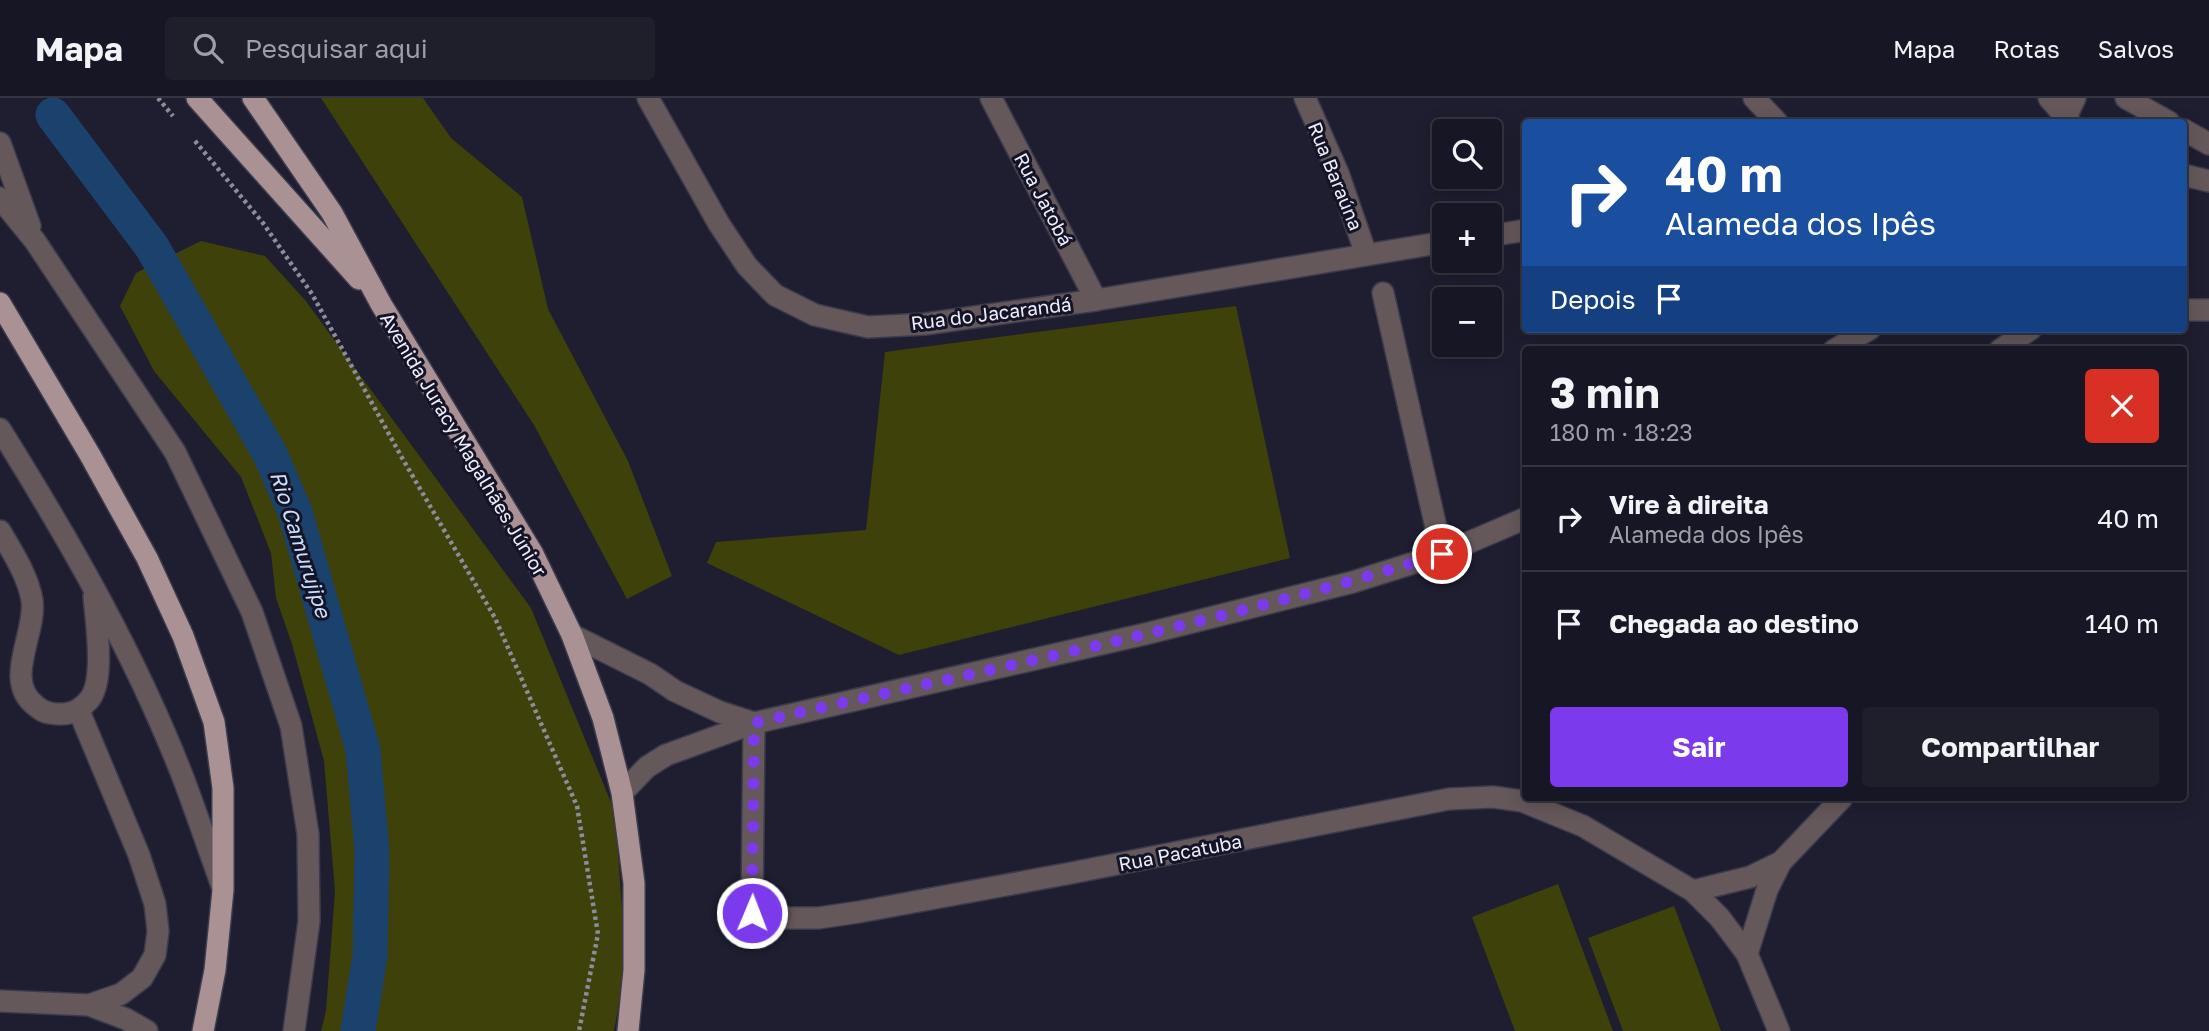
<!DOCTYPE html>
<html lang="pt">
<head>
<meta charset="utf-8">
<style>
	:root { --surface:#161624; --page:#1f1f2c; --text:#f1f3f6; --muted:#9e9fa6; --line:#353541; --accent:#7c3aed }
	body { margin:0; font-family:"Golos Text",sans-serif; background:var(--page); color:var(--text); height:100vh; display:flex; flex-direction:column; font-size:26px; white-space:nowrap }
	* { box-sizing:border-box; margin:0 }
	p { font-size:23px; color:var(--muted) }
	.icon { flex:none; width:38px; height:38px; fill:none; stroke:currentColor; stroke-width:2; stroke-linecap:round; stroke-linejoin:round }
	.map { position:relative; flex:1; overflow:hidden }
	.sheet { position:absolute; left:1522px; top:248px; width:665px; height:455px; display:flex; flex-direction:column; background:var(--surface); border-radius:7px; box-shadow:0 4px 18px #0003,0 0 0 2px var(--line) }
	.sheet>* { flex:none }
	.banner { position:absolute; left:1522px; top:21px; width:665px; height:214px; border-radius:7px; box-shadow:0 4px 18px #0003,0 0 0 2px var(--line); background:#1a4fa0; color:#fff; overflow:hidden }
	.controls { position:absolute; left:1432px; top:21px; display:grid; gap:14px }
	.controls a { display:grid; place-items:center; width:70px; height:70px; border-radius:7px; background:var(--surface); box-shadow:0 4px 18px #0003,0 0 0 2px var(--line); font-size:35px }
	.pin { position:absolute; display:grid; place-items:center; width:60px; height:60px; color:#fff; margin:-30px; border:4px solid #fff; border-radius:50%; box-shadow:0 2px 7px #0007 }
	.me { position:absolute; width:77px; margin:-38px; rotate:1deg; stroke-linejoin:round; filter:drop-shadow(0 0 5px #0008) }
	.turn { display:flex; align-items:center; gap:24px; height:147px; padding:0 28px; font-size:32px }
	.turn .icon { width:91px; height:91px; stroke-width:2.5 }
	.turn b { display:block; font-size:49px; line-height:60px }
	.then { display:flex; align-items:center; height:66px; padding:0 28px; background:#0003; gap:14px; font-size:26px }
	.round { display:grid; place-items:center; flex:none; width:74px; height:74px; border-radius:7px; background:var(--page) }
	.head { display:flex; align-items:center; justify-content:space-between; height:119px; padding:0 28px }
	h1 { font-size:42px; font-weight:700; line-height:52px }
	.button { display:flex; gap:14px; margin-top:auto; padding:14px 28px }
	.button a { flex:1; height:80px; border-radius:7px; background:var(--accent); color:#fff; font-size:28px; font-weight:700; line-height:80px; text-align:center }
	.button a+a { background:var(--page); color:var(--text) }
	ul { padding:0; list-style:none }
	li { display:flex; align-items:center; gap:21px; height:105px; padding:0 28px; border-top:2px solid var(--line) }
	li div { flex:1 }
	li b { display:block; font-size:26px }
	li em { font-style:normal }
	header { display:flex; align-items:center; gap:42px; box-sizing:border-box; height:98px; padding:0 35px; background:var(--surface); border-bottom:2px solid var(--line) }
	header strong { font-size:33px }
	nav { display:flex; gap:38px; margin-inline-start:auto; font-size:24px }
	.search { width:490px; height:63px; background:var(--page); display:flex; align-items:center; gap:18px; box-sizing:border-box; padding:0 24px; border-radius:7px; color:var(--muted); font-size:26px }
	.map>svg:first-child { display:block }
	.green { fill:#3e4109 }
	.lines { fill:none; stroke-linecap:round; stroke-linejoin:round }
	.canal { stroke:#1b426d; stroke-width:35 }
	.minor-casing { stroke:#3b3b4c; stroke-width:24 }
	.major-casing { stroke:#3b3b4c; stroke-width:24 }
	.path { stroke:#8c8c9b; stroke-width:4.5; stroke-dasharray:3.5 3.5; stroke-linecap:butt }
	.minor { stroke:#64585a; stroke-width:21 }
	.major { stroke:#a99194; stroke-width:21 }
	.route { stroke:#7c3aed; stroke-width:12; stroke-dasharray:0 21.6 }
	.labels { text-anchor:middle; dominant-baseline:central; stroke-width:6; stroke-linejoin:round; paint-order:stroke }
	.street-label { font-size:19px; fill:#eeeefb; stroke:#151426 }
	.water-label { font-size:21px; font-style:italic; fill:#c8e0fc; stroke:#151426 }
</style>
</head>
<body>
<header>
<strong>Mapa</strong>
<div class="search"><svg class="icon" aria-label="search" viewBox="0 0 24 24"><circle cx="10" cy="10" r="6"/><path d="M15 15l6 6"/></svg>Pesquisar aqui</div>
<nav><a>Mapa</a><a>Rotas</a><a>Salvos</a></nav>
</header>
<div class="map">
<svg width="2209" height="933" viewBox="0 0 2209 933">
	<rect width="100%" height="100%" fill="#1e1e30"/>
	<g class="green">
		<polygon points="321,0 423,0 451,40 522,99 548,211 628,363 672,478 627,501 534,327"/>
		<polygon points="201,143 265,158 305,202 531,510 615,714 626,866 614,933 321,933 326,913 335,793 324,663 292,546 276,500 271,455 241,379 154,273 120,208 136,175"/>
		<polygon points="1236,208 1290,460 899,557 707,465 716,444 866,432 885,254"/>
		<polygon points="1558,786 1613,933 1515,933 1472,819"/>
		<polygon points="1674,808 1721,933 1623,933 1588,840"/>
	</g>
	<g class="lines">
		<polyline class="canal" points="53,17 152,149 270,356 295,414 363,652 372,753 370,858 358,933"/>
		<g class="minor-casing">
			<g id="minor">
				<polyline points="648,0 719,126 747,168 775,197 815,217 868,229 925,226 1096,202 1444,144"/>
				<polyline points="991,0 1096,202"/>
				<polyline points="1305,0 1338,75 1366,156"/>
				<polyline points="1754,0 1777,24"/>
				<polyline points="2049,0 2070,24"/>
				<polyline points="2126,0 2169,24"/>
				<polyline points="2066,19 2075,0"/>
				<polyline points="2184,32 2209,46"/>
				<polyline points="0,45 30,128"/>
				<polyline points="2184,77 2209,83"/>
				<polyline points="0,100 35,143 175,354 252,514 291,628 308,736 309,823 294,933"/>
				<polyline points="1489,138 1526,132"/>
				<polyline points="1383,195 1442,456"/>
				<polyline points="2184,212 2209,212"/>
				<polyline points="1834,252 1870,231"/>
				<polyline points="2000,252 2031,231"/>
				<path d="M0,331C70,443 136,558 184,682C197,717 209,752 222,788"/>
				<path d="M0,433C12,453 28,478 32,502C37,535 2,583 36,608C41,612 43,614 50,615C66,618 77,615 88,603C106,585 96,523 94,498"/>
				<polyline points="572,537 650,576 675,593 720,614 754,625"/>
				<polyline points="79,613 139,757 155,806 158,833 155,857 142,880 121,896 89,907"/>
				<polyline points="754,625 752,815 784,820 818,820 859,814 1066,776 1449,701 1493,699 1522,703 1583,728 1693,793 1720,820 1747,856"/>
				<polyline points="622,695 647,669 666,657 754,625 1145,536 1353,484 1442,456 1526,420"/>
				<polyline points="1693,793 1750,779 1781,764"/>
				<polyline points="0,903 89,907 126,921 147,933"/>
				<polyline points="1779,933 1747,856 1767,792 1781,764 1842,700"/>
			</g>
		</g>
		<g class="major-casing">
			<g id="major">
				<polyline points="197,0 359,181"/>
				<polyline points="253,0 332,115 381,206 533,456 572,537 603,620 622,695 634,785 634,872 628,933"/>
				<polyline points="0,205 90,357 147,460 183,538 214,624 223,690 223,792 215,872 203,933"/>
			</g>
		</g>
		<g class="path">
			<polyline points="158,0 173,18"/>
			<polyline points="195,43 263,125 312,196 401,358 495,520 577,708 598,836 579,933"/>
		</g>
		<use href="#minor" class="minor"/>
		<use href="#major" class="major"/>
	</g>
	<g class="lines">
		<path class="route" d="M752,815L754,625C984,572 1217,526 1442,456"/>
	</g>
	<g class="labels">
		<g class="street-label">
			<text transform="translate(1336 78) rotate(68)">Rua Baraúna</text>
			<text transform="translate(1044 101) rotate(62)">Rua Jatobá</text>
			<text transform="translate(991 215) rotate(-7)">Rua do Jacarandá</text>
			<text transform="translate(464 346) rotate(59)">Avenida Juracy Magalhães Júnior</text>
			<text transform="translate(1180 754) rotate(-11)">Rua Pacatuba</text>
		</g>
		<g class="water-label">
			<text transform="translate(301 446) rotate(72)">Rio Camurujipe</text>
		</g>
	</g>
</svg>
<div class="controls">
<a><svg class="icon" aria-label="search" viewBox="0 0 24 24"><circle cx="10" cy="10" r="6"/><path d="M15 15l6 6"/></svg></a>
<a>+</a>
<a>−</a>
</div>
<div class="pin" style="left:1442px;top:456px;background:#d93025"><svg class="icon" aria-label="arrive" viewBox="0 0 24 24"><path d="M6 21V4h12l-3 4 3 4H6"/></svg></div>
<svg class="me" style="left:752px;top:815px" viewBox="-20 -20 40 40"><circle r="17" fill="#7c3aed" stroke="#fff" stroke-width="3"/><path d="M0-11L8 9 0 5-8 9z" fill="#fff"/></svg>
<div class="banner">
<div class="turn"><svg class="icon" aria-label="right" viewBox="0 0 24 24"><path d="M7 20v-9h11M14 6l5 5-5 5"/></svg><div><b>40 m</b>Alameda dos Ipês</div></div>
<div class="then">Depois<svg class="icon" aria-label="arrive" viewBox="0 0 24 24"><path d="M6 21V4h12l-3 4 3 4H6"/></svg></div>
</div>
<section class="sheet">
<div class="head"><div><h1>3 min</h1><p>180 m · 18:23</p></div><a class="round" style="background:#d93025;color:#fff"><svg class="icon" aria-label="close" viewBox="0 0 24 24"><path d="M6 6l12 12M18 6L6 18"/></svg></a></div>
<ul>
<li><svg class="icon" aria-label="right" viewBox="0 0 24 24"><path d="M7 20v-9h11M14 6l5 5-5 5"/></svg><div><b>Vire à direita</b><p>Alameda dos Ipês</p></div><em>40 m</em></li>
<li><svg class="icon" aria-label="arrive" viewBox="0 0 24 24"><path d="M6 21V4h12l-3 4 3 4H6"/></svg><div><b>Chegada ao destino</b></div><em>140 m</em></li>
</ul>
<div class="button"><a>Sair</a><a>Compartilhar</a></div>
</section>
</div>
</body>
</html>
